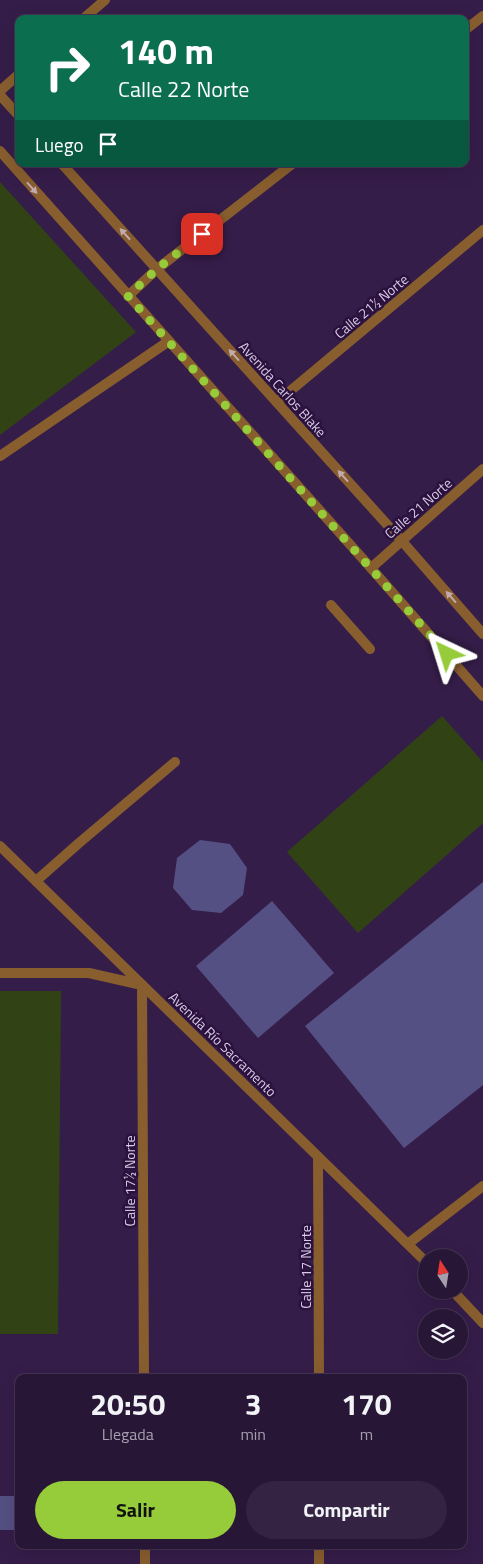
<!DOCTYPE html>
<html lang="es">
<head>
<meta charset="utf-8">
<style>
	:root { --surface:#281637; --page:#342342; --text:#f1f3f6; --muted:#a59fad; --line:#443552; --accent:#96cc39 }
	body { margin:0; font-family:"Titillium Web",sans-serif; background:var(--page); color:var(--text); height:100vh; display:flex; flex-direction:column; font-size:19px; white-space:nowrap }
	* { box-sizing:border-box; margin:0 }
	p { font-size:16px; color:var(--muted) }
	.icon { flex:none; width:28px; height:28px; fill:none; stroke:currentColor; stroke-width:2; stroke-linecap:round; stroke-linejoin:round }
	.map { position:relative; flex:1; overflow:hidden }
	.side { position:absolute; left:15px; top:1374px; width:452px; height:175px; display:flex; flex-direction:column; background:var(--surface); border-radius:10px; box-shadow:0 5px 20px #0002,0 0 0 1px var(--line) }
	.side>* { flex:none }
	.top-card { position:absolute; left:15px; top:15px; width:454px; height:152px; border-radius:10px; box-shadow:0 5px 20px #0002,0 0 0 1px var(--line); background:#0b6e4f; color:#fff; overflow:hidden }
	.needle { width:32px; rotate:348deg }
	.controls { position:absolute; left:418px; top:1249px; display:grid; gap:10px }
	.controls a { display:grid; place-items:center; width:50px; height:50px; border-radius:50%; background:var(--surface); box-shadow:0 5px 20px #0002,0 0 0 1px var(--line); font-size:25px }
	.pin { position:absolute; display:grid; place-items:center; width:42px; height:42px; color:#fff; margin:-21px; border-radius:10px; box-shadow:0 2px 8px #0006 }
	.me { position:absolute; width:55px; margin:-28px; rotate:319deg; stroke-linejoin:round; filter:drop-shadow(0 0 4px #0008) }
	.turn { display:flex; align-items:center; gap:18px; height:105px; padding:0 20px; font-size:22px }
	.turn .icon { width:65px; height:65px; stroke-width:2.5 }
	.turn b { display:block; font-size:35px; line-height:42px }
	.then { display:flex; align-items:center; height:48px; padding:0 20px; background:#0003; gap:10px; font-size:19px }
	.eta { display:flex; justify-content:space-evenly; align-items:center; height:85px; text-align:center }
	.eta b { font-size:30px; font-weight:700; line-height:35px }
	.primary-button { display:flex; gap:10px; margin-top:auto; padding:10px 20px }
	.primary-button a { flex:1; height:58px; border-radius:30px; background:var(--accent); color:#111; font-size:20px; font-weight:700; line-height:58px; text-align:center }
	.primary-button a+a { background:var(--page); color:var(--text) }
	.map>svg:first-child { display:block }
	.green { fill:#314314 }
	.building { fill:#555083 }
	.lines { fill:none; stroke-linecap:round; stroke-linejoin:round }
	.service { stroke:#885e2e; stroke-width:10 }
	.minor { stroke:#885e2e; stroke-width:10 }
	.tertiary { stroke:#885e2e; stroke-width:10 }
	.oneway { fill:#c1aab0 }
	.route { stroke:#96cc39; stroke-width:9; stroke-dasharray:0 16.2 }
	.labels { text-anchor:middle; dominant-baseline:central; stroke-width:5; stroke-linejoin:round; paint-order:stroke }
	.street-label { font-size:14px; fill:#d9cbe7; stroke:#2b123e }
</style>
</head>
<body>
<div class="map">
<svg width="483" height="1564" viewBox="0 0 483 1564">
	<rect width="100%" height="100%" fill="#351d49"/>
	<g class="green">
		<polygon points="0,182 136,332 0,435"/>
		<polygon points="442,716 483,762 483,823 358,933 287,852"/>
		<polygon points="0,991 61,991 58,1334 0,1334"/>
	</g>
	<g class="building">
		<polygon points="200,840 230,844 247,868 243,895 221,913 192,910 173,888 177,858"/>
		<polygon points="483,882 483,1085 404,1148 305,1026"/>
		<polygon points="272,901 334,973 258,1038 196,966"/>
		<rect x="0" y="1496" width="19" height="34"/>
	</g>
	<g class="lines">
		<g class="service">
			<polyline points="0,456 169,341"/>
			<polyline points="331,605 370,649"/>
			<polyline points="36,881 79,843 175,762"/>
		</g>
		<g class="minor">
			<polyline points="83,19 105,0"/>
			<polyline points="465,30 483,16"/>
			<polyline points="0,91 19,74"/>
			<polyline points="128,296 157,269 292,164"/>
			<polyline points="277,402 483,230"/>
			<polyline points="371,568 483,469"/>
			<polyline points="0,973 89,973 142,985 144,1378"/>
			<polyline points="318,1157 319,1378"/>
			<polyline points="409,1243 483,1186"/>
			<polyline points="145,1545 145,1564"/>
			<polyline points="319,1545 319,1564"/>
		</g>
		<g class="tertiary">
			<polyline points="0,95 19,116"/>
			<polyline points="0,151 371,568 483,696"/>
			<polyline points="62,164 401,540 483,634"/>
			<polyline points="0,846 426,1262"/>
			<polyline points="452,1290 483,1323"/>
		</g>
	</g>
	<defs><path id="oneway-solid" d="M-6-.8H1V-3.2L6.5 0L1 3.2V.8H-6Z" transform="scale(1.25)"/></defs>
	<g class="oneway">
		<use href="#oneway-solid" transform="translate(32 188) rotate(48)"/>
		<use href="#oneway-solid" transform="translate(125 234) rotate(-132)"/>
		<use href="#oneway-solid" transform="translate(234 355) rotate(-132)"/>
		<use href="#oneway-solid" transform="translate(343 476) rotate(-132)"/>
		<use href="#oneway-solid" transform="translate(451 597) rotate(-131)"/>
	</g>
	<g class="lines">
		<polyline class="route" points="202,234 157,269 128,296 447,654"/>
	</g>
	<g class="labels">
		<g class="street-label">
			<text transform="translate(371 306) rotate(-40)">Calle 21½ Norte</text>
			<text transform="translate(283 389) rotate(48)">Avenida Carlos Blake</text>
			<text transform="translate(418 508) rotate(-41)">Calle 21 Norte</text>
			<text transform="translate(223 1044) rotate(44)">Avenida Río Sacramento</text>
			<text transform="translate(129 1181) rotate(-90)">Calle 17½ Norte</text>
			<text transform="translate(305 1267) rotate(-90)">Calle 17 Norte</text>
		</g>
	</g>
</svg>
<div class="controls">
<a><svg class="needle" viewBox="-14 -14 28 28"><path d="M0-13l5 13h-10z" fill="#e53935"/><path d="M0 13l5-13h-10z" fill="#a59fad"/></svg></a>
<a><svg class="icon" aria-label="layers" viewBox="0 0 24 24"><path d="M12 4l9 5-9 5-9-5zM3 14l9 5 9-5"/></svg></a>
</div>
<div class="pin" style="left:202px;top:234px;background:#d93025"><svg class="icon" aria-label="arrive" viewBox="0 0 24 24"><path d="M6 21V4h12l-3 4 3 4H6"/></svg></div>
<svg class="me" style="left:447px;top:654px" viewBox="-20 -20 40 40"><path d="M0-17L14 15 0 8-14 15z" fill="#96cc39" stroke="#fff" stroke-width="4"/></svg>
<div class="top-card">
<div class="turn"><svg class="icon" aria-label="right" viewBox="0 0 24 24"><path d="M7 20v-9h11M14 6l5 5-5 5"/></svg><div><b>140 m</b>Calle 22 Norte</div></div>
<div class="then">Luego<svg class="icon" aria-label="arrive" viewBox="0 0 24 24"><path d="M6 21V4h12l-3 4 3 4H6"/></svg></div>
</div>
<section class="side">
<div class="eta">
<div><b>20:50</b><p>Llegada</p></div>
<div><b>3</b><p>min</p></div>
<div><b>170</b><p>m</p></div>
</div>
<div class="primary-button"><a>Salir</a><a>Compartir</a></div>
</section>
</div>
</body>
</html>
